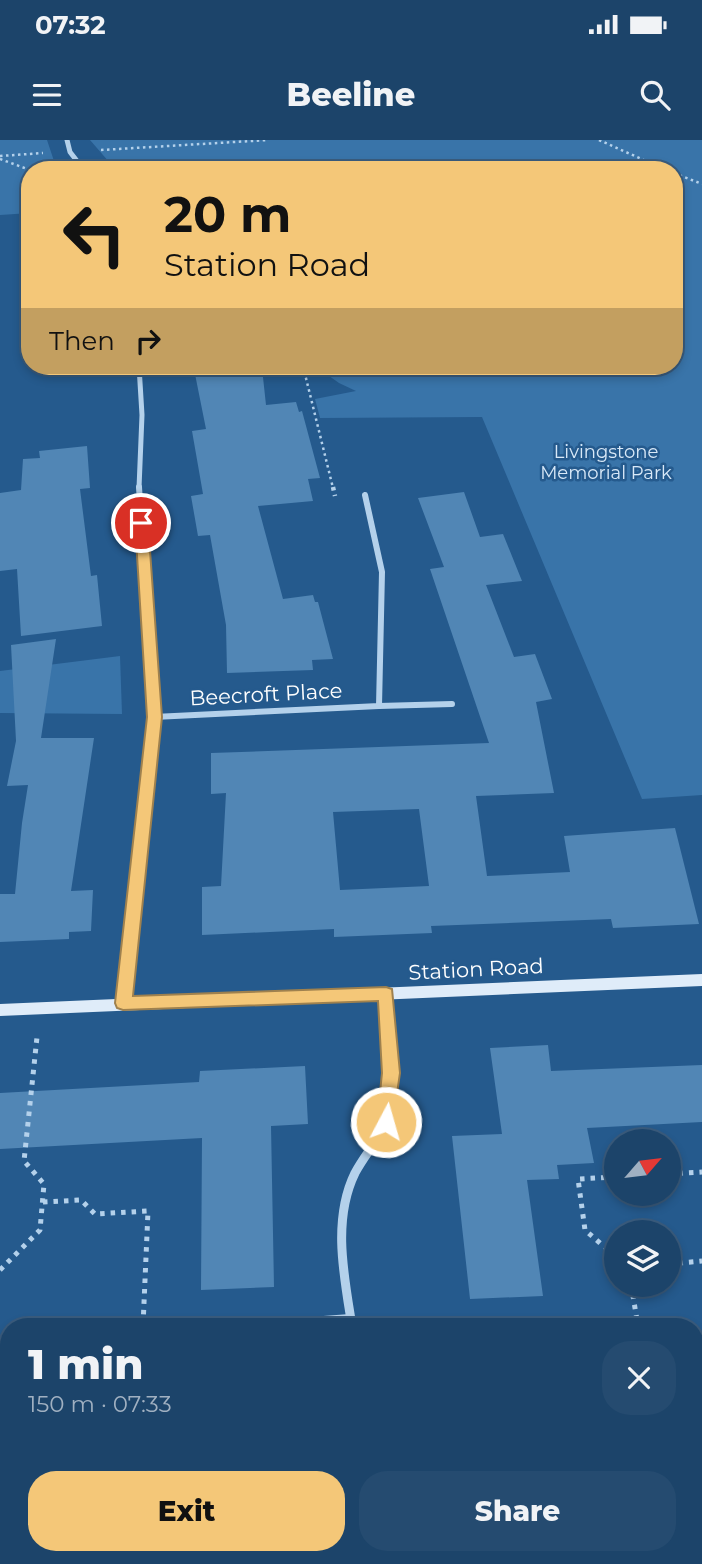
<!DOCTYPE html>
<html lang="en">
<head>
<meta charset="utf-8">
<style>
	:root { --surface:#1c446a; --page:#254b70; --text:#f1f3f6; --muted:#a0b0c1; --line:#3a5c7e; --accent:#f4c778 }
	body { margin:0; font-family:Montserrat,sans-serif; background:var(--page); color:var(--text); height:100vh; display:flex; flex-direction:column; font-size:26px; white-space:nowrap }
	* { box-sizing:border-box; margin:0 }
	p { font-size:23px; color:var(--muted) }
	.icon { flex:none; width:38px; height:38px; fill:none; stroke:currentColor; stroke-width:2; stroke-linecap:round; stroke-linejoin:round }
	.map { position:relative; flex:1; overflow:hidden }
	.side { position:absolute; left:0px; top:1178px; width:704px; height:247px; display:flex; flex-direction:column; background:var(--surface); border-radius:28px 28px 0 0; box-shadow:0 4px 10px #0003,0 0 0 2px var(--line) }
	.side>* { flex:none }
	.banner { position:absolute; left:21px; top:21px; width:662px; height:214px; border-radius:28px; box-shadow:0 4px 10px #0003,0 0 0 2px var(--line); background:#f4c778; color:#111; overflow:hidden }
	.needle { width:46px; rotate:62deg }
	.controls { position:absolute; left:604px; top:989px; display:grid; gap:14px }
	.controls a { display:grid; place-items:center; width:77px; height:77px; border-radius:50%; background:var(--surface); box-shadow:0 4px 10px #0003,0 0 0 2px var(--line); font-size:35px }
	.pin { position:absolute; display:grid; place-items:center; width:60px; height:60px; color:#fff; margin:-30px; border:4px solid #fff; border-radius:50%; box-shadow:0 2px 7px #0007 }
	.me { position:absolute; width:77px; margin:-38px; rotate:6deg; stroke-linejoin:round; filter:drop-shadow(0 0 5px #0008) }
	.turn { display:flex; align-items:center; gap:24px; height:147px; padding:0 28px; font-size:32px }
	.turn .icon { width:91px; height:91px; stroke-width:2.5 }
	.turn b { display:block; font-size:49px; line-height:60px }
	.then { display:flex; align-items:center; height:66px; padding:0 28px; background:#0003; gap:14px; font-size:26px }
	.round { display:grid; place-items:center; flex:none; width:74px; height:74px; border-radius:28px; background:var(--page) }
	.summary { display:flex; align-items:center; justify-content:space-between; height:119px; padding:0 28px }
	h1 { font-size:42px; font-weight:800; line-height:52px }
	.primary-button { display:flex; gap:14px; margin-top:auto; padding:14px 28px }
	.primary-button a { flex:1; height:80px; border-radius:28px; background:var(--accent); color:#111; font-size:28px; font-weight:800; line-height:80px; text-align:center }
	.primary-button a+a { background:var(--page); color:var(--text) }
	.status { display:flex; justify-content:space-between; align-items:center; height:49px; padding:0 35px; background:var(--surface); direction:ltr }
	.status svg { height:19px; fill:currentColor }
	header { display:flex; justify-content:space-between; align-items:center; height:91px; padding:0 28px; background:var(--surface); font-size:32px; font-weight:800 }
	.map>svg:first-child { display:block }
	.green { fill:#3974a9 }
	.building { fill:#5186b5; fill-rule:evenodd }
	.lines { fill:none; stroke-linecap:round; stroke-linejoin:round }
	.path-far2 { stroke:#b4d1eb; stroke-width:2.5; stroke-dasharray:2.5 3.5; stroke-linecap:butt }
	.path-far1 { stroke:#b4d1eb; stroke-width:4.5; stroke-dasharray:3.5 4.5; stroke-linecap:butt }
	.path { stroke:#b4d1eb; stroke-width:5; stroke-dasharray:4.5 6; stroke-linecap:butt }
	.lane { stroke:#b4d1eb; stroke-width:6 }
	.street-far2 { stroke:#b4d1eb; stroke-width:5 }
	.street-far1 { stroke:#b4d1eb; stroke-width:6 }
	.street { stroke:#b4d1eb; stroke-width:9 }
	.secondary { fill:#dfecf9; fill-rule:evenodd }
	.route { fill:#f4c778; stroke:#9f814e; stroke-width:2 }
	.labels { text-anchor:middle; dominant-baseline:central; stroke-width:5; stroke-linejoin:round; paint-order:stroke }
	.far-park-label { font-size:18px; fill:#d9e9f8; stroke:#255a8d }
	.street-label { font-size:21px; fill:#fff; stroke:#255a8d }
</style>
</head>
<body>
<div class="status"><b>07:32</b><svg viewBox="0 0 49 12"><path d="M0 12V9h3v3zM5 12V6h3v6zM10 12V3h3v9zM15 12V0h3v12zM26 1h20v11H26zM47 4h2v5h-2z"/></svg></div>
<header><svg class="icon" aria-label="menu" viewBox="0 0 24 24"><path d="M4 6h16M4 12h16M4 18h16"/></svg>Beeline<svg class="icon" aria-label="search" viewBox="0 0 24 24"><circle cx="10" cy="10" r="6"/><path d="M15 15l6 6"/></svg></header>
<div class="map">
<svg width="702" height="1424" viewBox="0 0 702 1424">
	<rect width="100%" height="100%" fill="#255a8d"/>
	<g class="green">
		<polygon points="0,0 47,0 57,30 30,30 30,73 0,75"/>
		<polygon points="90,0 702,0 702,655 642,659 482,277 320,278 315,259 356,251 339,243 315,226 674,226 674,30 116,30"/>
		<polygon points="120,516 122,574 0,573 0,531"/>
		<polygon points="9,1277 9,1416 165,1416 165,1424 0,1424 0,1278"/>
	</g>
	<g class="building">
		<polygon points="262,228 266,265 296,262 299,272 302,271 320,338 308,339 313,361 258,366 283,459 313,455 315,462 318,462 333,519 312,520 313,530 227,533 226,485 210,395 198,396 191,356 203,354 192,291 206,289 195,234"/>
		<polygon points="87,306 90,348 80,349 91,436 97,435 102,486 21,496 17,429 0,431 0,353 21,350 23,319 40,318 39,311"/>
		<path d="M464,352L480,397L503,394L522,441L486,445L514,517L535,514L552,559L536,562L554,653L476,656L487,736L570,732L564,696L675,688L699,784L613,788L611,779L431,786L432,793L334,797V789L202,795V747L221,746L226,653L211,654V613L489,603L430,429L444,427L418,358ZM419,669L429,746L340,750L333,672Z"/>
		<polygon points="56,499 41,598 94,598 71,751 93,750 91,791 69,792 69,799 0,802 0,754 15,754 22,683 28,645 7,646 16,601 11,505"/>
		<polygon points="548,905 551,931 702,925 702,982 587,988 594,1023 557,1025 559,1039 527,1040 543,1156 470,1159 452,996 502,994 490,908"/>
		<polygon points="305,926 308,984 271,986 274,1147 201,1150 202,998 0,1009 0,953 199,942 200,931"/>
	</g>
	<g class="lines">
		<g class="path-far2">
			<polyline points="599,0 666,30"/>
			<polyline points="101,10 268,0"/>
			<polyline points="0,16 43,13"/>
			<polyline points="0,19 30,30"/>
			<polyline points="674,33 702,44"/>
			<polyline points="303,226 333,348"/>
		</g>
		<polyline class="path-far1" points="333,347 335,356"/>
		<g class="path">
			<polyline points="668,1034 702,1032"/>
			<polyline points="616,1037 578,1039 585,1090 616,1117"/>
			<polyline points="43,1062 81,1060 95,1074 148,1071 143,1186"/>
			<polyline points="668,1124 702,1121"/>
			<polyline points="0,1130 40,1090 44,1044 24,1021 37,897"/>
			<polyline points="631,1144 638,1186"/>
		</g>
		<g class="lane">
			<polyline points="230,1186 350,1177"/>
			<polyline points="0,1205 9,1204"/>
		</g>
		<g class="street-far2">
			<polyline points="67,0 70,12 84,30"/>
			<polyline points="139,226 142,275 139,348"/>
		</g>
		<g class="street-far1">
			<polyline points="379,566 452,564"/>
			<polyline points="154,577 379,566 382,432 365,355"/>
			<polyline points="129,810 154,577 139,347"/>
		</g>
		<g class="street">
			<polyline points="123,863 129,809"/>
			<path d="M352,1186C344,1136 332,1080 355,1033C366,1012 383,996 389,972C397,934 389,892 386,854"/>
			<polyline points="695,1354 702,1354"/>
		</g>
		<polygon class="secondary" points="702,834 702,846 0,876 0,864"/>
	</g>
	<polygon class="route" points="141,379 148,383 162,577 133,856 386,847 392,849 400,933 392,988 386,990 379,988 377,982 382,933 378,861 123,870 117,868 115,863 147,577 135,383"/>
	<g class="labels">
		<g class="far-park-label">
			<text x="606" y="312">Livingstone<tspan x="606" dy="21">Memorial Park</tspan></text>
		</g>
		<g class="street-label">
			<text transform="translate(266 554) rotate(-3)">Beecroft Place</text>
			<text transform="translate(476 829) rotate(-3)">Station Road</text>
		</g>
	</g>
</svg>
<div class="controls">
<a><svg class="needle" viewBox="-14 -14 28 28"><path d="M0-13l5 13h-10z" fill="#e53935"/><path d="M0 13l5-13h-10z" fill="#a0b0c1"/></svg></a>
<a><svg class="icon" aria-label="layers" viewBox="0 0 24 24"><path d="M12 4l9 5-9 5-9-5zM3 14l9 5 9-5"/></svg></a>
</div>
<div class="pin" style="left:141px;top:383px;background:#d93025"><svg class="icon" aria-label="arrive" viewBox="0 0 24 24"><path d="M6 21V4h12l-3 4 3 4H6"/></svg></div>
<svg class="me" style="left:386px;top:982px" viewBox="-20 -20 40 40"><circle r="17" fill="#f4c778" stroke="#fff" stroke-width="3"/><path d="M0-11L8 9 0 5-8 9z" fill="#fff"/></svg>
<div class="banner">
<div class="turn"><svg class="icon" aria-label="left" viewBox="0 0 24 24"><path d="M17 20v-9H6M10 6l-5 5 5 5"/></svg><div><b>20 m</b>Station Road</div></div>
<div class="then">Then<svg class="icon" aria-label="right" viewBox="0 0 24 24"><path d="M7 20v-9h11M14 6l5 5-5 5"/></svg></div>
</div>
<section class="side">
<div class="summary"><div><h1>1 min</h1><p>150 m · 07:33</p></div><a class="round"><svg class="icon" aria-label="close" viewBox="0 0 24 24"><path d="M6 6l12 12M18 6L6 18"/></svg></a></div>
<div class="primary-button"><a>Exit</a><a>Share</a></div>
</section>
</div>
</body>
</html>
